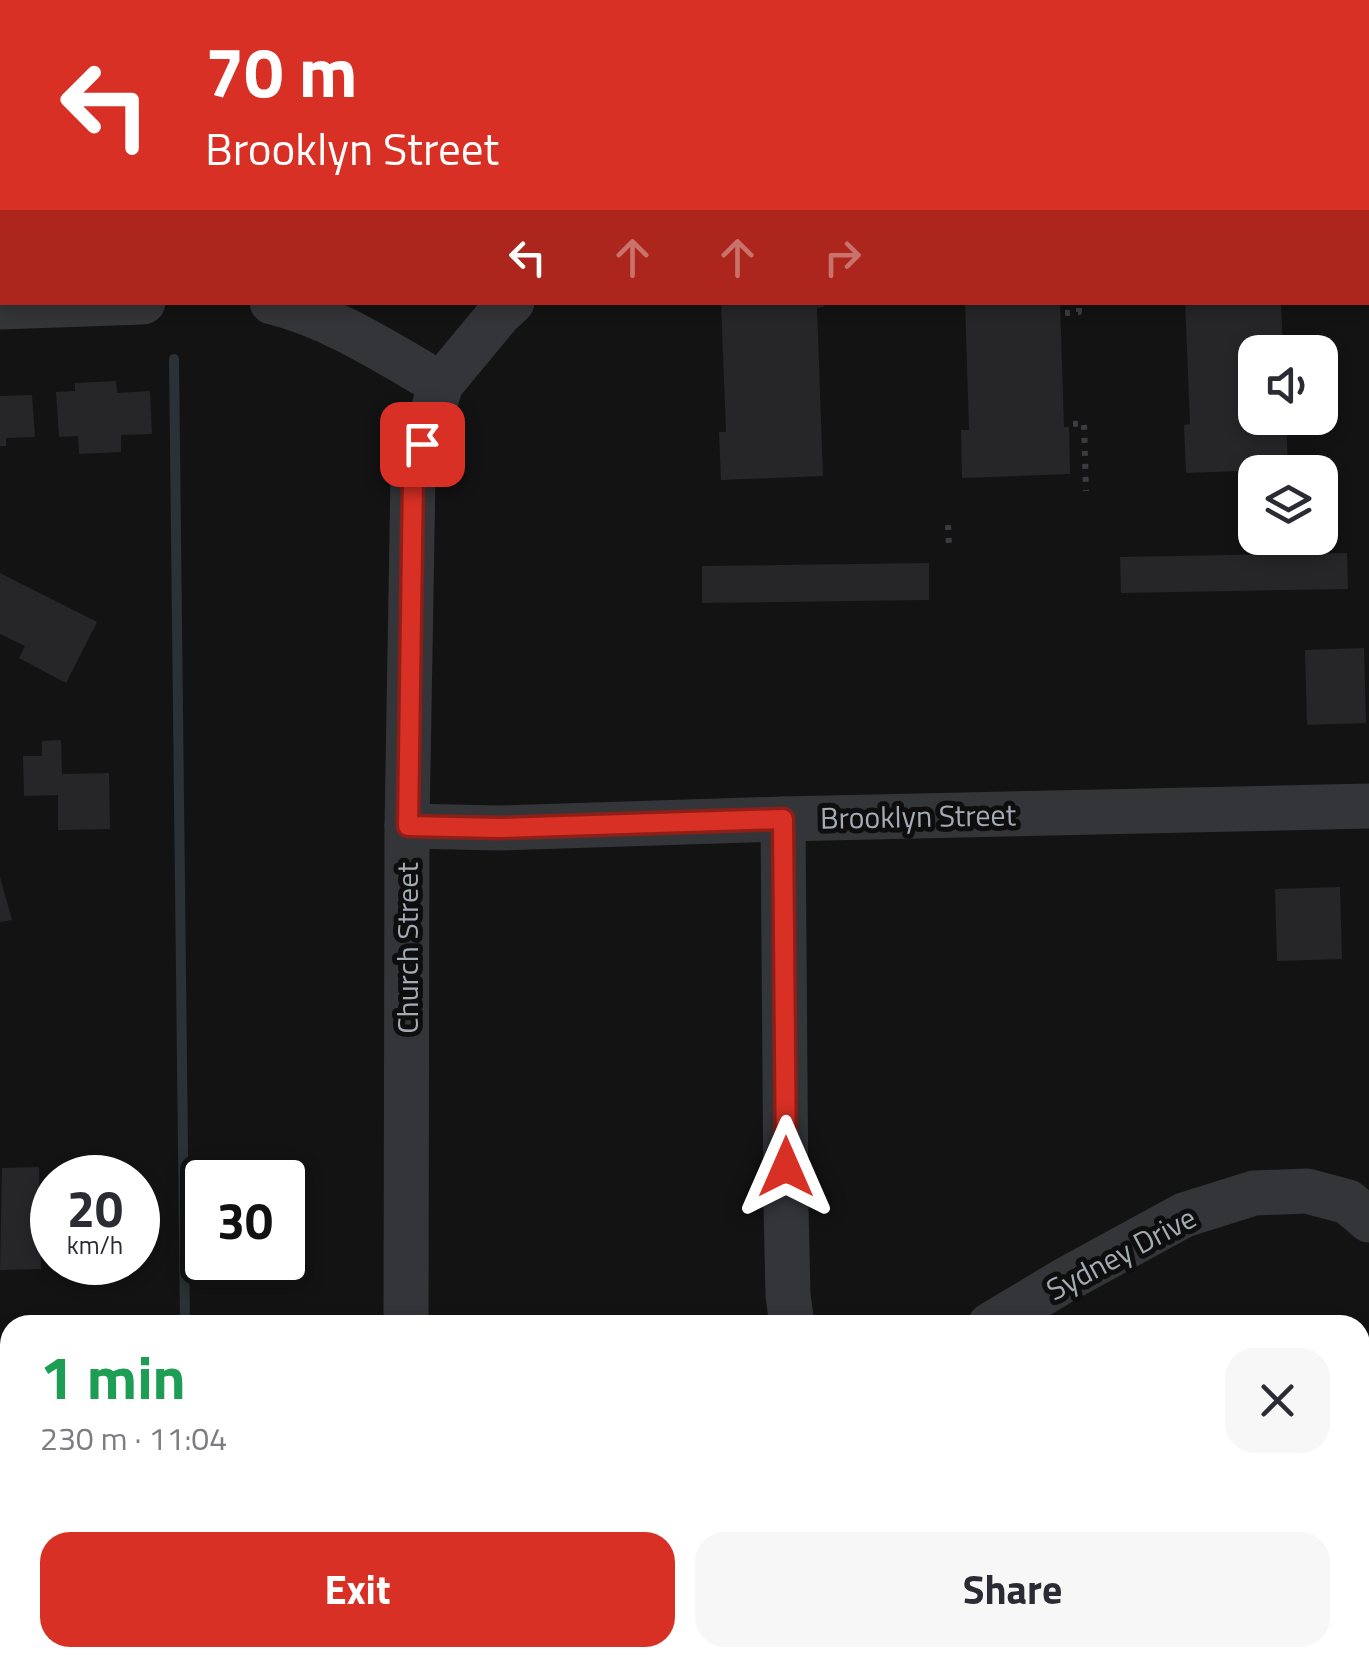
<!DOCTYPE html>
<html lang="en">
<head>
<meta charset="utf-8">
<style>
	:root { --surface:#fff; --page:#f7f7f7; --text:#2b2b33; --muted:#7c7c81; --accent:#d93025 }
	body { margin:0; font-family:"Titillium Web",sans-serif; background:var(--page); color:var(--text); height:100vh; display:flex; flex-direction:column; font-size:38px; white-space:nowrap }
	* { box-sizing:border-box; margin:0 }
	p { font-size:32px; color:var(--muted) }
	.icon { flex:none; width:55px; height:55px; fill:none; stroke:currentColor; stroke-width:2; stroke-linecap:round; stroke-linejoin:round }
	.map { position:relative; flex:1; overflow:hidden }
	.side { position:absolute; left:0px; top:1315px; width:1370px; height:352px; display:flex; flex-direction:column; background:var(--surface); border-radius:30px 30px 0 0; box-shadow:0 5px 15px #0003 }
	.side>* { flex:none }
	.guide { position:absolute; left:0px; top:0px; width:1370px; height:305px; box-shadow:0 5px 15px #0003; background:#d93025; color:#fff; overflow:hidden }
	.controls { position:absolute; left:1238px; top:335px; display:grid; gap:20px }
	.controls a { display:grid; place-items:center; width:100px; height:100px; border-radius:20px; background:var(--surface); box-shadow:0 5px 15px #0003; font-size:50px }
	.speed { position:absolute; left:30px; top:1155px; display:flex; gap:20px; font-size:50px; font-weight:700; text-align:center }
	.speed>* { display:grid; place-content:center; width:130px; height:130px; border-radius:50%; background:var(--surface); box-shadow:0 5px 15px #0003; line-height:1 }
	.speed small { font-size:25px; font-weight:400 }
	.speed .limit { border:5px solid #111; border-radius:15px; background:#fff; color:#111 }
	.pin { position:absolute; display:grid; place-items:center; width:85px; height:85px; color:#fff; margin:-42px; border-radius:20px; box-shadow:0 5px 15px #0006 }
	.me { position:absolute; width:110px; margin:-55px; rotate:0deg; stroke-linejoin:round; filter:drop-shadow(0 0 8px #0008) }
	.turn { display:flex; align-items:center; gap:35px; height:210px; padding:0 40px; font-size:45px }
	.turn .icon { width:130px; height:130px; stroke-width:2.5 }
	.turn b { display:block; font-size:70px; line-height:85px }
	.lanes { display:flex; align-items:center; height:95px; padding:0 40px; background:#0003; justify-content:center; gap:50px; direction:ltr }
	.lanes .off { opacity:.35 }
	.round { display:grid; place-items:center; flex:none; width:105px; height:105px; border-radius:30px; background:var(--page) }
	.head { display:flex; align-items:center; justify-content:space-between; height:170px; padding:0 40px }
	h1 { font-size:60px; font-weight:700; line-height:75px; color:#1e9e55 }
	.button { display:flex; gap:20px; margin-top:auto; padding:20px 40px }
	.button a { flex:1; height:115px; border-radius:30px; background:var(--accent); color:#fff; font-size:40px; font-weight:700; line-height:115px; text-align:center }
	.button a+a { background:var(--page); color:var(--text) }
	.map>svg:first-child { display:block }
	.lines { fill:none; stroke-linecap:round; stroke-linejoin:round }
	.stream { stroke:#2a3237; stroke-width:10 }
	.building { fill:#262628 }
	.path { stroke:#3a3c40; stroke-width:6; stroke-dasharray:5 8; stroke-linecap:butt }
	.minor { stroke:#343539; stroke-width:45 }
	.route-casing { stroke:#8d1f18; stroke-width:25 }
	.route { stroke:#d93025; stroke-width:18 }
	.labels { text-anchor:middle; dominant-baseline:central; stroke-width:10; stroke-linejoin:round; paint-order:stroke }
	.street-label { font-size:30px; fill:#a5abb4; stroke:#0e0e0f }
</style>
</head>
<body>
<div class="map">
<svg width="1369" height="1666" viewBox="0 0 1369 1666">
	<rect width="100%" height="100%" fill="#131314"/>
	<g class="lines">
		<g class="stream">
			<polyline points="166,0 166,2"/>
			<polyline points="174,359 185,1325"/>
			<polyline points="190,1658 190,1666"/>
		</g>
	</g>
	<g class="building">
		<polygon points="721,302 824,302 824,307 817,308 823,476 721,480 719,432 726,432"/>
		<polygon points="965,302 1060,302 1064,427 1069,427 1070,474 962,478 961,430 969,430"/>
		<polygon points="1185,302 1281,302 1283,352 1255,352 1255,418 1286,418 1288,469 1186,473 1184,425 1190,424"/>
		<polygon points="116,381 117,393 150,391 152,434 121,435 121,452 79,454 78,436 59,437 56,392 75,391 75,383"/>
		<polygon points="32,395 35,437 6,438 6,446 0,446 0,396"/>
		<polygon points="1347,553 1348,589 1121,593 1120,557"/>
		<polygon points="929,563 929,600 702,603 702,566"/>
		<polygon points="0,573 97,622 66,683 19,658 25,646 0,634"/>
		<polygon points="1364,648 1366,723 1307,725 1305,650"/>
		<polygon points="61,740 62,774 109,773 110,829 58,830 58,795 24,796 23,756 42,756 42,741"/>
		<polygon points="0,877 12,920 0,922"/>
		<polygon points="1340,887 1342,959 1277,961 1275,889"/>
		<polygon points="39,1167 41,1269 0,1270 2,1168"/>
		<polygon points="0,1350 10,1350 10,1372 0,1373"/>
		<polygon points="0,1614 10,1614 10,1658 35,1658 35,1666 0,1666"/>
	</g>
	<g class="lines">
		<g class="path">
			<polyline points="1073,2 1073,0"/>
			<polyline points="1065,313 1079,312 1079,302"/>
			<polyline points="1073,424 1084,423 1086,491"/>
			<polyline points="948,525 949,547"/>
		</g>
		<g class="minor">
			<polyline points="514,0 514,2"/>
			<polyline points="618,0 619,2"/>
			<path d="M272,302C333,317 387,353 441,384"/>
			<polyline points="0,307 143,302"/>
			<polyline points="783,819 786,1206 788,1295 792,1325"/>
			<polyline points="407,826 500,828 783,819 1369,806"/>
			<polyline points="406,1325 407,826 413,476 441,384 499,314 512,302"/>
			<polyline points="990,1325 1065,1280 1184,1215 1254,1193 1307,1191 1348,1202 1369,1220"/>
			<polyline points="0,1516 10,1516"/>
			<polyline points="1360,1550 1369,1546"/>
			<polyline points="472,1658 479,1666"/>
			<polyline points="567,1666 577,1658"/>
			<polyline points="1147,1666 1162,1658"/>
		</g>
	</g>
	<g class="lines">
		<g class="route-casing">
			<polyline id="route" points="422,444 413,476 408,826 500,828 783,819 786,1167"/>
		</g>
		<use href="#route" class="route"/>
	</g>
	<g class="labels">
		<g class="street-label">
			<text transform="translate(918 816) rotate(-1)">Brooklyn Street</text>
			<text transform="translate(407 948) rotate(-90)">Church Street</text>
			<text transform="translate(1121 1253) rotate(-28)">Sydney Drive</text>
		</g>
	</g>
</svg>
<div class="controls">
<a><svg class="icon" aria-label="sound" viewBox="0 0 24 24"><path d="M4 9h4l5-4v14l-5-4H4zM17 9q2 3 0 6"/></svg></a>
<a><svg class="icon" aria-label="layers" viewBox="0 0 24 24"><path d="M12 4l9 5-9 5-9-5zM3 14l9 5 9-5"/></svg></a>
</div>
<div class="speed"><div>20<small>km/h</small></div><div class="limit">30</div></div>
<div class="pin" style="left:422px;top:444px;background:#d93025"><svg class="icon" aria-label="arrive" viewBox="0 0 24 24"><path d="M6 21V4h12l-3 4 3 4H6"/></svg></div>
<svg class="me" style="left:786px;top:1167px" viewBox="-20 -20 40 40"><path d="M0-17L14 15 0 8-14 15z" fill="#d93025" stroke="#fff" stroke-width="4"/></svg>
<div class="guide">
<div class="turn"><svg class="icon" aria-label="left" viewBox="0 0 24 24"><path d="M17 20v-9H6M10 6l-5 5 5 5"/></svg><div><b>70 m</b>Brooklyn Street</div></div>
<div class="lanes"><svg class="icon" aria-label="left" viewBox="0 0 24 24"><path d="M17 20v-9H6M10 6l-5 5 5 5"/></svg><svg class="icon off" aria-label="ahead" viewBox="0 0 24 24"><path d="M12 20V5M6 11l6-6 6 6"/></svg><svg class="icon off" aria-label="ahead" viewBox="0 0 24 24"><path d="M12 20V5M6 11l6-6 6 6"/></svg><svg class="icon off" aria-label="right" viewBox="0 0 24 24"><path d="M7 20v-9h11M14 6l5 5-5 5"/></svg></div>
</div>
<section class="side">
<div class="head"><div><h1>1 min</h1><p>230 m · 11:04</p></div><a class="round"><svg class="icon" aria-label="close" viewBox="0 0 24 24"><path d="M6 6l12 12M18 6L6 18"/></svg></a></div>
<div class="button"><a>Exit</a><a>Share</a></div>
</section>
</div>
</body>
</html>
